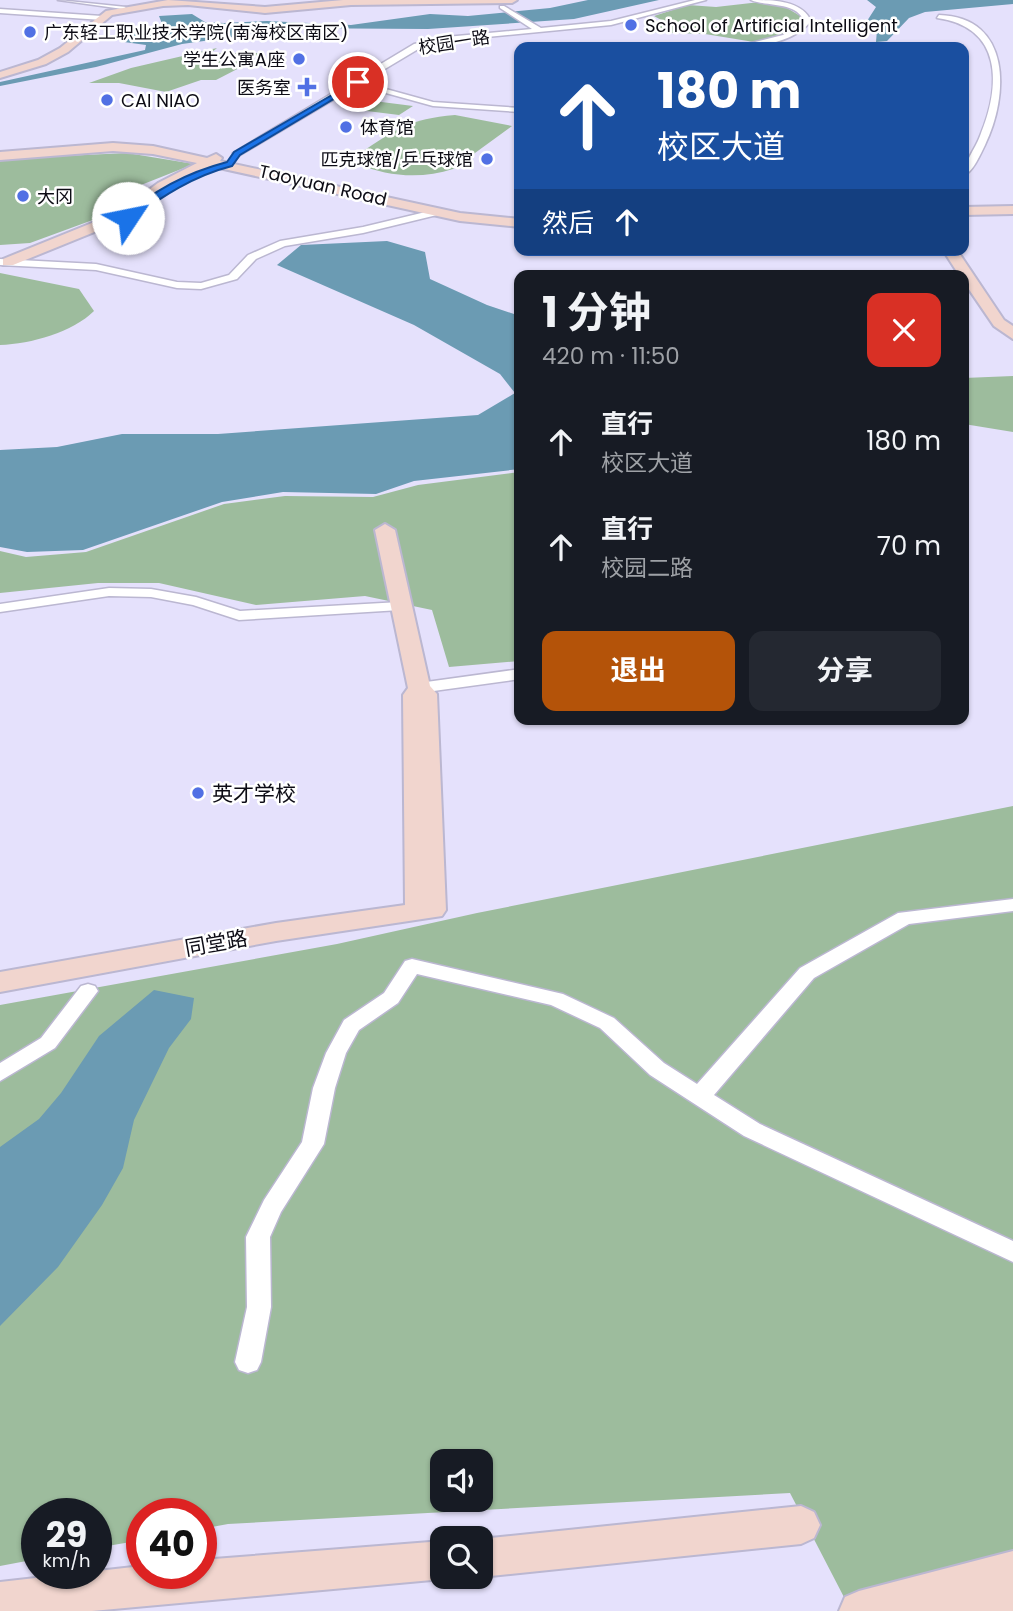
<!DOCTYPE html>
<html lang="zh">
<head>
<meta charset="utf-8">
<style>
	:root { --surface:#171b24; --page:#242831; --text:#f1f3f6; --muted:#9ea1a6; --accent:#b45309 }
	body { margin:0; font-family:Poppins,"Noto Sans SC",sans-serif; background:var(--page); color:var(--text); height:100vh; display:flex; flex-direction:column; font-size:26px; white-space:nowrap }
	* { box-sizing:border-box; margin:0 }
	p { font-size:23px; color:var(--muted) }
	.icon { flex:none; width:38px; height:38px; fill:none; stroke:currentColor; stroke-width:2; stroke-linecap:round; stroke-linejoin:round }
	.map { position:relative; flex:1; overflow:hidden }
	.sheet { position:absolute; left:514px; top:270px; width:455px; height:455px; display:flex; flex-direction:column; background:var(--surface); border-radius:14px; box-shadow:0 2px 5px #0004 }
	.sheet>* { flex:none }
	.top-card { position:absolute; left:514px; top:42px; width:455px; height:214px; border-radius:14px; box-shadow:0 2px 5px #0004; background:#1a4fa0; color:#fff; overflow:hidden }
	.controls { position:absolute; left:430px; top:1449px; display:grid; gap:14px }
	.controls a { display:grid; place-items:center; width:63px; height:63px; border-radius:14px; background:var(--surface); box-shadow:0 2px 5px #0004; font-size:35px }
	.speed { position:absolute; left:21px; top:1498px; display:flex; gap:14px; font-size:35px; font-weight:700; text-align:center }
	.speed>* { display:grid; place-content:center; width:91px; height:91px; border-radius:50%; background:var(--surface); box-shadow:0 2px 5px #0004; line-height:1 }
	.speed small { font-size:18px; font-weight:400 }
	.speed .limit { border:10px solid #d22; background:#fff; color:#111 }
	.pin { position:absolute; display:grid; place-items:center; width:60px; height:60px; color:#fff; margin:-30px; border:4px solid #fff; border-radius:50%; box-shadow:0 2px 7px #0007 }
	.me { position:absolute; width:77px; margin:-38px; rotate:56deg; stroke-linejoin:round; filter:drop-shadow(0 0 5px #0008) }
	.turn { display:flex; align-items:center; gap:24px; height:147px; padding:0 28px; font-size:32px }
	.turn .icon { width:91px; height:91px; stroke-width:2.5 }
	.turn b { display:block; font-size:49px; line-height:60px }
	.then { display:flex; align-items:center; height:66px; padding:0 28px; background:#0003; gap:14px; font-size:26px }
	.round { display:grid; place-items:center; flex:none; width:74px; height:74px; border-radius:14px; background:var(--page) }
	.overview { display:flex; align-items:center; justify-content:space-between; height:119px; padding:0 28px }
	h1 { font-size:42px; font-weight:700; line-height:52px }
	.action { display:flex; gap:14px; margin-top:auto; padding:14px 28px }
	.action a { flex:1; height:80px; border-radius:14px; background:var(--accent); color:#fff; font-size:28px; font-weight:700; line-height:80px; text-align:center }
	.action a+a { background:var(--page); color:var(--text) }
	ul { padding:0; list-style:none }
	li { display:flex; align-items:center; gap:21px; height:105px; padding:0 28px }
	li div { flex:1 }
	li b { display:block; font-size:26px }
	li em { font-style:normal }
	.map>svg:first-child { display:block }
	.green { fill:#9dbc9d; fill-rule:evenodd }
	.water { fill:#6b9bb3 }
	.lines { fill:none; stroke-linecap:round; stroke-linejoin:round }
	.street-casing { stroke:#bbb7d1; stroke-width:3 }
	.secondary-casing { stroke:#bbb7d1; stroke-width:4 }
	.street { fill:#fff; fill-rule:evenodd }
	.secondary { fill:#f1d5ce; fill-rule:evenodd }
	.route { fill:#1a73e8; stroke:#114b97; stroke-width:2 }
	.poi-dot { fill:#5170e4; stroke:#fff; stroke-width:2.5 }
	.labels { text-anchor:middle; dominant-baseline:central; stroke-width:5; stroke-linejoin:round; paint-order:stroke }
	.far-poi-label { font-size:18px; fill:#0d0c15; stroke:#fff; text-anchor:start }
	.far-street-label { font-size:18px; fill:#0d0c15; stroke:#fff }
	.poi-label { font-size:21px; fill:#0d0c15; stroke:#fff; text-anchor:start }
	.street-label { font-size:21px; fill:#0d0c15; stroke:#fff }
</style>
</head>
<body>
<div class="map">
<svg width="1013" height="1611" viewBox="0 0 1013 1611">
	<rect width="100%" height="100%" fill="#e5e1fc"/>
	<g class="green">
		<polygon points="760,2 782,5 802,17 800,25 789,32 754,42 705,34 646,32 663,21 654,16 688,5 716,7"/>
		<polygon points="217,48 211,53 264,53 243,60 247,64 216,80 201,80 166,92 119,83 89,83 131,68"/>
		<polygon points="358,99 413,106 399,115 343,108"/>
		<path d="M455,115L512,126L453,169C423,179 387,177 359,164V154C396,129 409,119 455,115Z"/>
		<polygon points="127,153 194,164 141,185 120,210 30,243 0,245 0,159"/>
		<path d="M0,273L79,289L94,311C73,332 31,344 0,345Z"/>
		<polygon points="1013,376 1013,432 964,424 964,378"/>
		<polygon points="520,472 520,661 449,667 432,610 365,596 256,605 159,583 98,583 0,593 0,551 26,557 86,552 224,504 285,496 373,497 418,485"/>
		<path d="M1013,806V1557L846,1601L790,1493L228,1524L201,1529V1514H142V1540L96,1548V1514H37V1559L0,1566V1005L337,944L477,913ZM443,1461H481V1500H443Z"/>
	</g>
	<g class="water">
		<polygon points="588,0 659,0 574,19 428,29 272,28 240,36 182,44 96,67 0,86 0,82 145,50 146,45 124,42 131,34 164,29 159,16 192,14 205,22 224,23 267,21 351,25 430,14 468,16 550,8"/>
		<polygon points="867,0 1013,0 1013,4 925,12 909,18 887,41 876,42 877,30 860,32 876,7"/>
		<polygon points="387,241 425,252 430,279 487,305 520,316 520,469 414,481 376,494 283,492 222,502 83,550 27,552 0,547 0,450 57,447 122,434 218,434 478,415 515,393 500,374 414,325 277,265 301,245"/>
		<polygon points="154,990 194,998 191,1019 169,1048 134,1120 123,1168 102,1205 58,1267 0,1326 0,1147 39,1119 61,1093 99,1036"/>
	</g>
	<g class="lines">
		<g class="street-casing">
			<g id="street">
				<polygon points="58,0 126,7 123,9"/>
				<polygon points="695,0 706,0 611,25 446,41 420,48 353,88 375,86 433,102 520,108 520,112 433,106 375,90 348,91 240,155 233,153 414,44 446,37 532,29 500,8 500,6 504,6 541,28 611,21"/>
				<path d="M751,0C771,0 802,0 811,21C794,42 761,47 735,47L783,35L804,21C796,1 766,7 751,0Z"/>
				<polygon points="0,9 102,16 105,18 102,20 0,13"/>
				<path d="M939,15C1012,17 1009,96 985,145C980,155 974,170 964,176C964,161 975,150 980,136C1001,86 1003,27 937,18Z"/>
				<polygon points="438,209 443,212 441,214 363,233 285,246 256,259 237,279 201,289 177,288 96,270 0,265 0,259 96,264 177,282 201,283 229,275 248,255 280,241 363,227"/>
				<polygon points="109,588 151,589 196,597 240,611 400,602 407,606 400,610 239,620 193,605 151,597 109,596 0,612 0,604"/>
				<polygon points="520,669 520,679 419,693 411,688 419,683"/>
				<polygon points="1013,899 1013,911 909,924 814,978 714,1095 760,1124 1013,1241 1013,1262 744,1136 650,1075 600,1028 551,1005 417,974 398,1003 359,1030 346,1053 335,1088 324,1144 281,1212 270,1237 271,1307 261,1362 257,1370 248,1373 239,1370 235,1362 247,1307 246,1237 264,1200 302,1142 313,1088 326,1053 344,1020 384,993 405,961 412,959 563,994 614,1018 664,1063 697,1084 800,968 898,913"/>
				<polygon points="88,984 95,986 98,991 55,1048 0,1081 0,1063 41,1038 81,986"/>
			</g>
		</g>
		<g class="secondary-casing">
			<g id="secondary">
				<polygon points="168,0 265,7 343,0 517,0 512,3 351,5 265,13 188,5 163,6 112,15 68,52 46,64 0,78 0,72 38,60 60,48 106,11"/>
				<polygon points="113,143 153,146 207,158 216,154 222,158 220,161 460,213 520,219 520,227 460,221 210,166 168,189 129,218 13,265 3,265 3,259 119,212 158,183 197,163 153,154 113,151 0,160 0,152"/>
				<polygon points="1013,206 1013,214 964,215 964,207"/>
				<polygon points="943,250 957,250 1004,320 1013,326 1013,339 994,326 964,282 964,275 959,275"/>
				<polygon points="385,524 395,530 430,686 437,694 446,910 442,916 276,941 0,992 0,972 276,923 405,905 403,695 408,688 375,530"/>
				<polygon points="801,1506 814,1512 820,1525 814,1538 801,1544 481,1577 480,1577 481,1539"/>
				<polygon points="443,1541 443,1577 449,1577 443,1579 92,1611 0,1611 0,1582 142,1566 142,1573 201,1573 201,1560"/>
				<polygon points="1013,1551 1013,1611 839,1611 845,1597 859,1591"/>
			</g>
		</g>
		<use href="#street" class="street"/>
		<use href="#secondary" class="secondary"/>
	</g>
	<path class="route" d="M356,81L362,82L240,155L232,166C193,176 163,196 131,219L123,218C152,191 189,172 227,162L234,152Z"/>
	<g class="poi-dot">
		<circle cx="631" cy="25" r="7"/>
		<circle cx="30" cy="32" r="7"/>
		<circle cx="299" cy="59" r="7"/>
		<path d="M303.5 76.5h7v7h7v7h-7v7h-7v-7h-7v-7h7z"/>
		<circle cx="107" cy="100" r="7"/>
		<circle cx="346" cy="127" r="7"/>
		<circle cx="487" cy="159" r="7"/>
		<circle cx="23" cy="196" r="7"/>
		<circle cx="198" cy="793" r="7"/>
	</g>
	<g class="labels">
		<g class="far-poi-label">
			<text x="645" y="25">School of Artificial Intelligent</text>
			<text x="44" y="32">广东轻工职业技术学院(南海校区南区)</text>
			<text x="285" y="59" text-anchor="end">学生公寓A座</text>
			<text x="291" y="87" text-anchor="end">医务室</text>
			<text x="121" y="100">CAI NIAO</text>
			<text x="360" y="127">体育馆</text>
			<text x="473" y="159" text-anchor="end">匹克球馆/乒乓球馆</text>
			<text x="37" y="196">大冈</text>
		</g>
		<g class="far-street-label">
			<text transform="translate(454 42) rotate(-9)">校园一路</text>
			<text transform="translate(323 185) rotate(13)">Taoyuan Road</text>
		</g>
		<g class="poi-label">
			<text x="212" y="793">英才学校</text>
		</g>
		<g class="street-label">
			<text transform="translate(216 943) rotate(-10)">同堂路</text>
		</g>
	</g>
</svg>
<div class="controls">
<a><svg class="icon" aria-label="sound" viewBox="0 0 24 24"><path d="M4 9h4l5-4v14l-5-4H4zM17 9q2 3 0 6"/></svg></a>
<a><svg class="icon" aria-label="search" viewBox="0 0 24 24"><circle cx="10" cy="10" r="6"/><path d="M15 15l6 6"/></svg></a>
</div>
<div class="speed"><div>29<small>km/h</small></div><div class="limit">40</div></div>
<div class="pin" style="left:358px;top:82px;background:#d93025"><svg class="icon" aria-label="arrive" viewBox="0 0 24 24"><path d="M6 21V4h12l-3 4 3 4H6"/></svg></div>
<svg class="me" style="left:128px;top:218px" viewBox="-20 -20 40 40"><circle r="19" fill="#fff"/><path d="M0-13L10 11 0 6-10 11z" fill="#1a73e8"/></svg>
<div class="top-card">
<div class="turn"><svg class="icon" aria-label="ahead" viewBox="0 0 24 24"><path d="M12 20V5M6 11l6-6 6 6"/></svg><div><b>180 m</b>校区大道</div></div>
<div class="then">然后<svg class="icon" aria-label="ahead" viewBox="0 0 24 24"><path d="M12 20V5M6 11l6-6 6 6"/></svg></div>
</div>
<section class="sheet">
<div class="overview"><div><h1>1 分钟</h1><p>420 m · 11:50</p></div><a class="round" style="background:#d93025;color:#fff"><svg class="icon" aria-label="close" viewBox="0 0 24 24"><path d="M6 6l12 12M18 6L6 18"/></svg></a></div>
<ul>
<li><svg class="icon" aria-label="ahead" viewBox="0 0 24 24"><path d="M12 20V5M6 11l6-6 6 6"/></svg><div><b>直行</b><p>校区大道</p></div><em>180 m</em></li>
<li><svg class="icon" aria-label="ahead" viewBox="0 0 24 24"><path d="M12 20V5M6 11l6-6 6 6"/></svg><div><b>直行</b><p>校园二路</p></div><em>70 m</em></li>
</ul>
<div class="action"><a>退出</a><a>分享</a></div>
</section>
</div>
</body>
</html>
